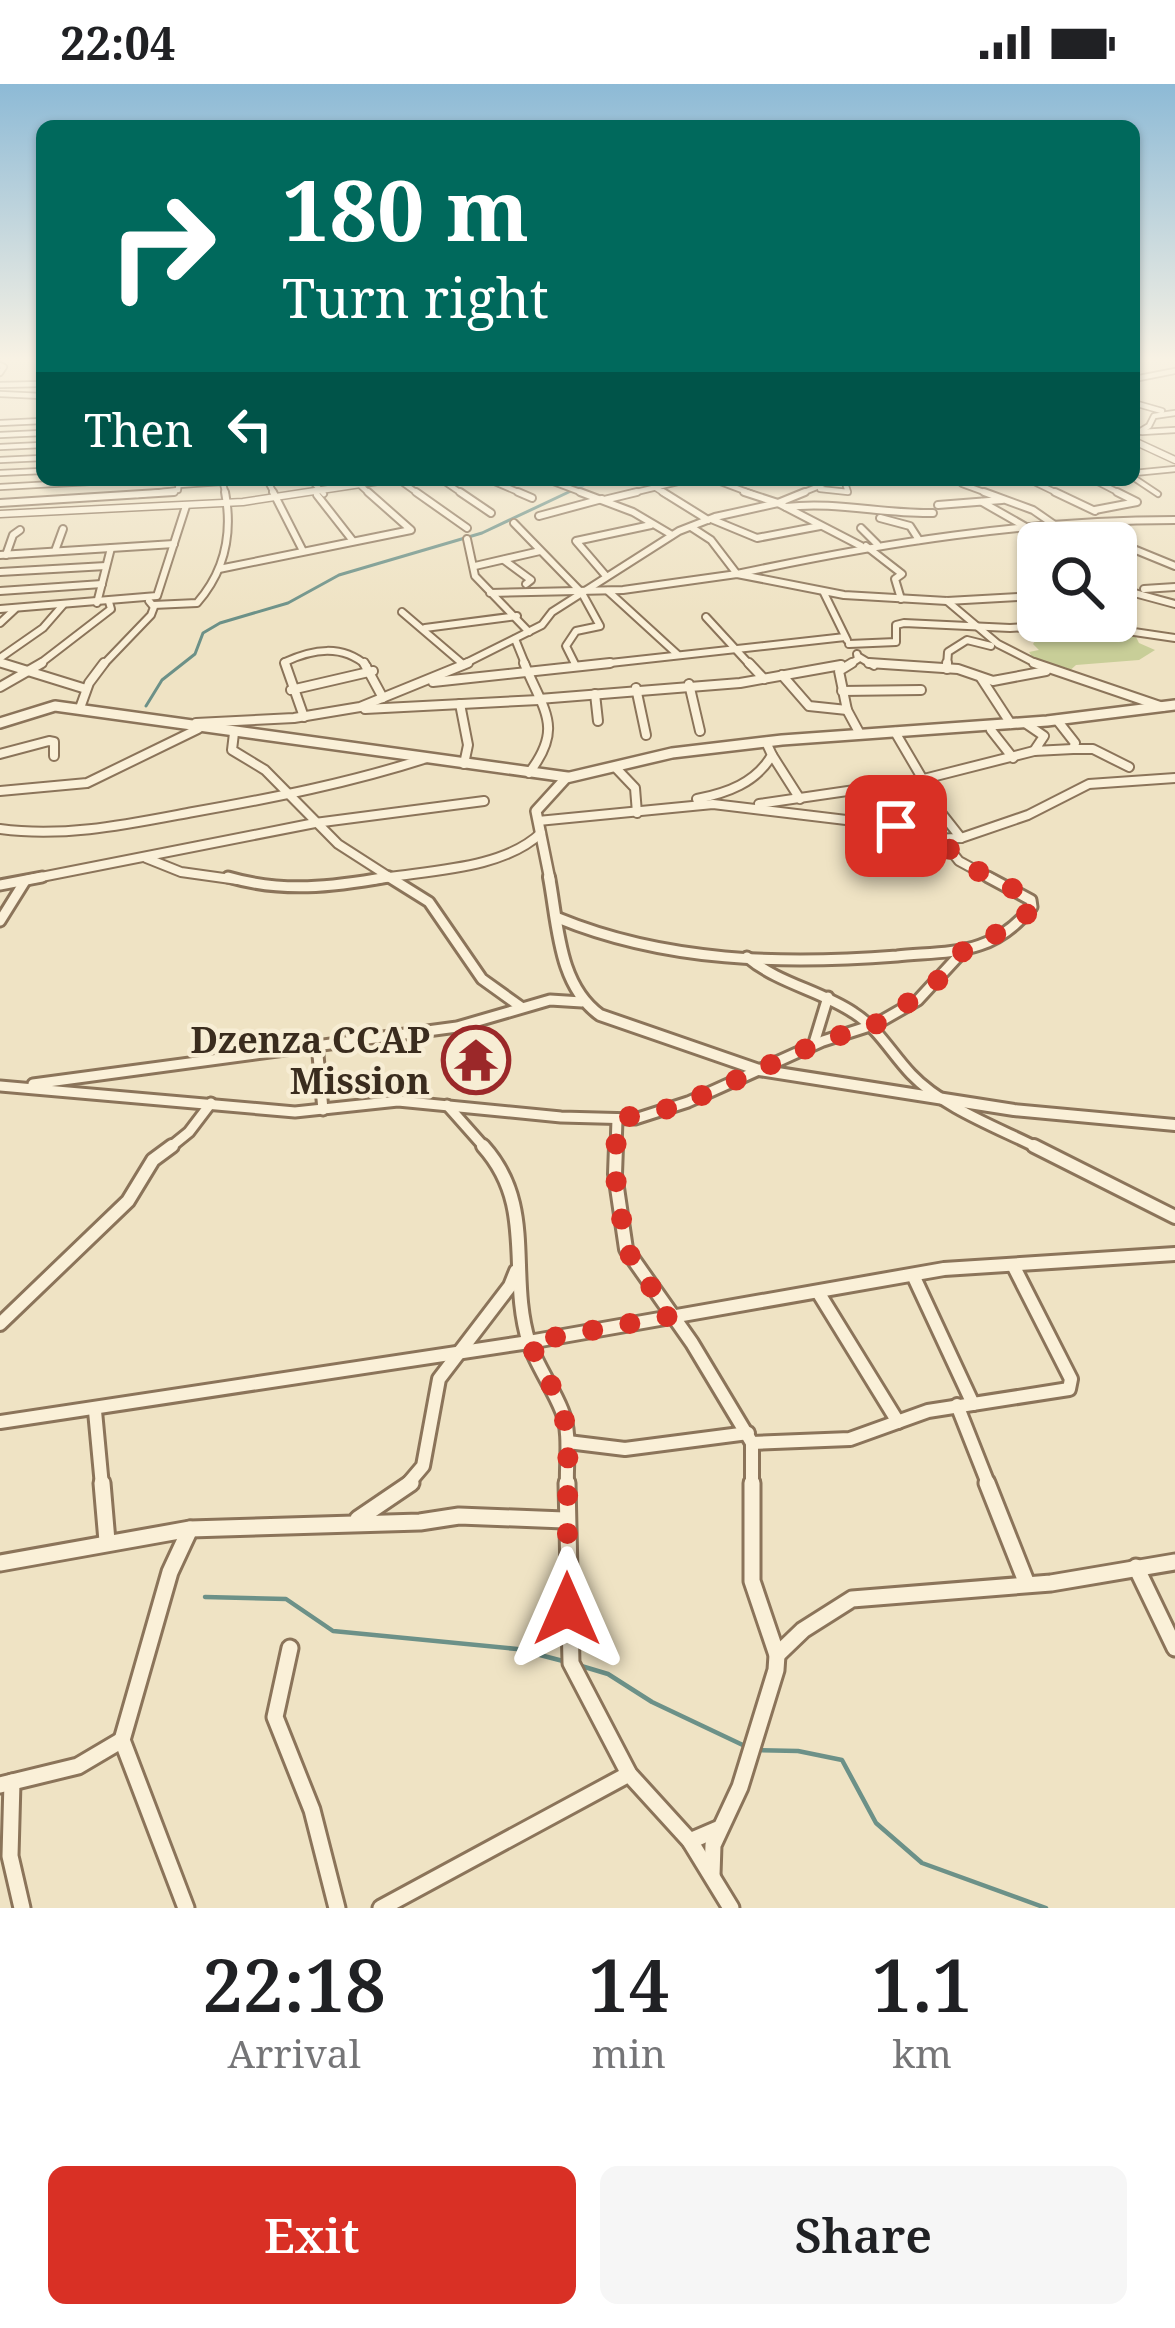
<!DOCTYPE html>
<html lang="en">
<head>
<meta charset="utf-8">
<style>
	:root { --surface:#fff; --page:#f6f6f6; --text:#202124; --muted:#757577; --accent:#d93025 }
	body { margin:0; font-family:"Noto Serif",serif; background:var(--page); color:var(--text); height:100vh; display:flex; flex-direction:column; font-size:45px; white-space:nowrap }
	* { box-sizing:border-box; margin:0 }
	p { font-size:39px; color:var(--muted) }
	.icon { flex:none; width:66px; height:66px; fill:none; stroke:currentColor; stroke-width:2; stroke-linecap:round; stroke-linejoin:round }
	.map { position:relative; height:1824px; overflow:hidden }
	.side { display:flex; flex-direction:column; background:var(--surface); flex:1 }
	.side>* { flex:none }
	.guide { position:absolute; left:36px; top:36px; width:1104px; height:366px; border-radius:18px; box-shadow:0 3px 9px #0004; background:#00695c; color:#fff; overflow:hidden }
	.fabs { position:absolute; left:1017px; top:438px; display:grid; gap:24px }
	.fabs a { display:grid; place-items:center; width:120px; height:120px; border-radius:18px; background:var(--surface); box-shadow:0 3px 9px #0004; font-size:60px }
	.pin { position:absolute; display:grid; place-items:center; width:102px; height:102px; color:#fff; margin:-51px; border-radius:24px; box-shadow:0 6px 18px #0006 }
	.me { position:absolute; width:132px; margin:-66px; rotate:0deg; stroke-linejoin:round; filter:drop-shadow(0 0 9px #0008) }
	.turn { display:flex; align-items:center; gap:42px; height:252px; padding:0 48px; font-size:54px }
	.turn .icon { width:156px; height:156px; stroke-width:2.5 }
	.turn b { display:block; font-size:84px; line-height:102px }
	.then { display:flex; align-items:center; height:114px; padding:0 48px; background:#0003; gap:24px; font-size:45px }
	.eta { display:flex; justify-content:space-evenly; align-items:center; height:204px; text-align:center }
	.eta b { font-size:72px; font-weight:600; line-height:84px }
	.primary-button { display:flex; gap:24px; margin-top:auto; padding:24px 48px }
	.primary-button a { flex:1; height:138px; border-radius:18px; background:var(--accent); color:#fff; font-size:48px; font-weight:600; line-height:138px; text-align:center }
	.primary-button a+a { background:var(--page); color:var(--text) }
	.status { display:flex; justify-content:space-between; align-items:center; height:84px; padding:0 60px; background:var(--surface); direction:ltr }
	.status svg { height:33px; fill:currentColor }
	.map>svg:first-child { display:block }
	.green { fill:#c8ce98 }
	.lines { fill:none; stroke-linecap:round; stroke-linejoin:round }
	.stream-far1 { stroke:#6c9188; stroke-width:3 }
	.stream { stroke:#6c9188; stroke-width:4.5 }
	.river { fill:#a6c2ba; fill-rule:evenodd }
	.minor-far5-casing { stroke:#8b745a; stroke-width:8 }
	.minor-far4-casing { stroke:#8b745a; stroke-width:10 }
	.minor-far3-casing { stroke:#8b745a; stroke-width:12 }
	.minor-far2-casing { stroke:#8b745a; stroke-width:15 }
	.minor-far1-casing { stroke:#8b745a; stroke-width:18 }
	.minor-casing { stroke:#8b745a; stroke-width:21 }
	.tertiary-far2-casing { stroke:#8b745a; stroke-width:9 }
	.tertiary-far1-casing { stroke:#8b745a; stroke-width:14 }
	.tertiary-casing { stroke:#8b745a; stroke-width:16 }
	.minor-far5 { stroke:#faf0d8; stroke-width:4.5 }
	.minor-far4 { stroke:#faf0d8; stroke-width:6 }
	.minor-far3 { stroke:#faf0d8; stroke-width:8 }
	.minor-far2 { stroke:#faf0d8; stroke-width:9 }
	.minor-far1 { stroke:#faf0d8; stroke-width:12 }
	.minor { stroke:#faf0d8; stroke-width:15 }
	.tertiary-far2 { stroke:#faf0d8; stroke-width:6 }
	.tertiary-far1 { stroke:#faf0d8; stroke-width:9 }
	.tertiary { stroke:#faf0d8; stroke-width:10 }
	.route { stroke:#d93025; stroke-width:21; stroke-dasharray:0 37.8 }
	.labels { text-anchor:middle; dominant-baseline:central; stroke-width:9; stroke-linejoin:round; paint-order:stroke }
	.poi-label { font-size:36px; font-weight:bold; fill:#3a2c1e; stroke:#f7edd4; text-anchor:end }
</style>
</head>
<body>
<div class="status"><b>22:04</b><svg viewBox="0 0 49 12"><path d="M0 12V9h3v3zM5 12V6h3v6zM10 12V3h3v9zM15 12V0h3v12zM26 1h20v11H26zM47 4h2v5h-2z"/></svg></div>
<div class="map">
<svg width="1175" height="1824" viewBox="0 0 1175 1824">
	<rect width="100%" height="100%" fill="#efe3c4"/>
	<polygon class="green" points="1058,548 1135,551 1139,559 1155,566 1139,576 1076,581 1067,589 1033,574 1029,568 1039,566 1033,560 1040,550"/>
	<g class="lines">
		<polyline class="stream-far1" points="146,622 162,596 195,570 203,549 220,539 288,519 339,491 482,449 573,406"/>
		<g class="stream">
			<polyline points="205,1513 286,1515 333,1547 517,1565 563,1577"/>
			<polyline points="578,1581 608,1590 652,1618 747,1663"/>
			<polyline points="756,1666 798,1667 842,1676 876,1739 922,1779 1046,1824"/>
		</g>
		<polygon class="river" points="583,396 593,396 578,407 572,407 572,403"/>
		<g class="minor-far5-casing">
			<g id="minor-far5">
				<polyline points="0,281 4,283 0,289"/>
				<polyline points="1134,295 1175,287"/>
				<polyline points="0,301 42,300"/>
				<polyline points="0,310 42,312"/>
				<polyline points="1134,319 1162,327"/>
				<polyline points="0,339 42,337"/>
				<polyline points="1142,348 1175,346"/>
				<polyline points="0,351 42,349"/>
				<polyline points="1134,351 1149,342 1154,332 1175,329"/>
				<polyline points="0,363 42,361"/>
				<polyline points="0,376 42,374"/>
				<polyline points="0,389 42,387"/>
				<polyline points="1134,389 1175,385"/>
				<polyline points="1134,394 1158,410"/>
				<polyline points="222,396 226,411"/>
				<polyline points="267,396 275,411"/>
				<polyline points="311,396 324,410"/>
				<polyline points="399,396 420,411"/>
				<polyline points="442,396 464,411"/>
				<polyline points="490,396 525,411"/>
				<polyline points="548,396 588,411"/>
				<polyline points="715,396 755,411"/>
				<polyline points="1030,396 1061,411"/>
				<polyline points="1094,396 1123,411"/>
				<polyline points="962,400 992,411"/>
				<polyline points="179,401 222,398"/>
				<polyline points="361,402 371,411"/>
				<polyline points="0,403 126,396"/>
				<polyline points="656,404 667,411"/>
				<polyline points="820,405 848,408 844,396"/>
				<polyline points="137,411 178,406 179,396"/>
				<polyline points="624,411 686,396"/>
				<polyline points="797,411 834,396"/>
			</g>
		</g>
		<g class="minor-far4-casing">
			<g id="minor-far4">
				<polyline points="273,408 303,467"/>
				<polyline points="416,408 467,444"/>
				<polyline points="460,408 491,429"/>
				<polyline points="518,408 532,414"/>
				<polyline points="580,408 633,428 672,451"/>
				<polyline points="663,408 708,436"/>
				<polyline points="744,408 778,419"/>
				<polyline points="805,408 778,419 861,462"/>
				<polyline points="984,408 1033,426 1059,444"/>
				<polyline points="1055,408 1095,427"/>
				<polyline points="317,411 353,457"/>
				<polyline points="604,416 637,408"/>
				<polyline points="982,418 1054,459"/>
				<polyline points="0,419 174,408"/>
				<polyline points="938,421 1002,416"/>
				<path d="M786,423C835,417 883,430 933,429"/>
				<polyline points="1095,426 1137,418 1117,408"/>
				<polyline points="539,432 602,415"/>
				<polyline points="880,434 910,442 919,456"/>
				<polyline points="711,435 757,454 820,442"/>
				<polyline points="514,439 580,507"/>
				<path d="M691,443L711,456L737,490C881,459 1027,436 1175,436"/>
				<polyline points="861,444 877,460"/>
				<polyline points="467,455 475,492 529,548"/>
				<polyline points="866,462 902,490 895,495 901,515"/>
				<polyline points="1131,464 1175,482"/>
				<polyline points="55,467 63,445"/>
				<polyline points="0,471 174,460"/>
				<polyline points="6,471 13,451 20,446"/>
				<polyline points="504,476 531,496 526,500"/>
				<polyline points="475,482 540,467"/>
				<polyline points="219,485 411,446 368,408"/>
				<polyline points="0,488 106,482"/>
				<polyline points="606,492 576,457 651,441"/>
				<polyline points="1116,504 1175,520"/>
				<polyline points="1144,505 1175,503"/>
				<polyline points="0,507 102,500"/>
				<polyline points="608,507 677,570"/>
				<polyline points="490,509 623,506 737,490 844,511 947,517 1038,512"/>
				<polyline points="824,509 847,556"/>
				<polyline points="947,517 998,560 1041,582"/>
				<polyline points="97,519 111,464"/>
				<path d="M153,521L197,519C225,487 233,450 225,408"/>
				<polyline points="0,525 157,512 186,422"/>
				<polyline points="402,528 464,581"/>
				<polyline points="706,533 751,582"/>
				<polyline points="0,539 15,525"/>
				<polyline points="425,544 517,532"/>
				<polyline points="515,555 526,582"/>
				<polyline points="849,560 896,558 896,541 904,539 1010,544 1080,540 1175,554"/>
				<polyline points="859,573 874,582"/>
				<polyline points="0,574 43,544 63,521"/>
				<polyline points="0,578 12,582"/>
				<polyline points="37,582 111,525 109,518"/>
				<polyline points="102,582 151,531 154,523 149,517"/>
				<path d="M286,582L285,578C313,565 342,560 367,582"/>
				<polyline points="460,582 542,541 552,528 679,447 715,433 778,419"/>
				<polyline points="576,582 566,562 576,547 600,542 583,511"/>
				<polyline points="583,582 845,553"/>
				<polyline points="847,582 858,575 857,570"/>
				<polyline points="947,582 948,568 967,556 991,562"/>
			</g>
		</g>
		<g class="minor-far3-casing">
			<g id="minor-far3">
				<polyline points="2,579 86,605"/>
				<polyline points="285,579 304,633"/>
				<polyline points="364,579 383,614"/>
				<path d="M524,579C544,628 564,643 529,689"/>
				<polyline points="749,579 764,595"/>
				<polyline points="852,579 839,587 847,626 860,650"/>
				<polyline points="869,579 958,585 993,597 1046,587"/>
				<polyline points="1034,579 1163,623"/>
				<polyline points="947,585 947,579"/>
				<polyline points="782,591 809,622 847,626"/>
				<polyline points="981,594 1011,640"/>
				<polyline points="433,598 610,579"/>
				<polyline points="689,600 700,647"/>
				<polyline points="0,603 42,579"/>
				<polyline points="636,604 646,651"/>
				<polyline points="291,606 373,587"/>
				<polyline points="842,607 921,606"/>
				<polyline points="595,610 598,637"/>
				<polyline points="539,615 740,599 841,581"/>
				<polyline points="460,620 468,661 464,680"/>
				<polyline points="80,624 89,599 104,579"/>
				<polyline points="365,625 539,616"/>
				<polyline points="1057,636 1075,659 1073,665 1093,665 1129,683"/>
				<polyline points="196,639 294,634 360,623 468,579"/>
				<polyline points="1025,639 1044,652 1034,667 1073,665"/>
				<polyline points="991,646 1013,674"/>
				<polyline points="895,648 922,694"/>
				<polyline points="234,649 232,666 265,686 338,760 394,796"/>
				<polyline points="0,670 49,657 54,658 54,672"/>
				<polyline points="772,671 800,715"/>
				<polyline points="615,683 635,704 637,729"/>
				<polyline points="916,697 961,754"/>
				<polyline points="0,707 87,699 198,645"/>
				<path d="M697,715C727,709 756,699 772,671L766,658"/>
				<polyline points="759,720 916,697 1034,667"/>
				<polyline points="538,737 713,720 896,742 923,755 961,754 1028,731 1089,700 1175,694"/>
				<path d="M0,745C65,754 129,740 193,728C273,714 349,699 427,674"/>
				<polyline points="947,762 959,777 994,796"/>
				<polyline points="146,774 181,788 238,796"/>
				<polyline points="26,796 315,739 484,717"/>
				<path d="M371,796C424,786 501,787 541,749"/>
			</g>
		</g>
		<g class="minor-far2-casing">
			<g id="minor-far2">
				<path d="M228,793C283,809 332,803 388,793"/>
				<polyline points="389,793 429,818 482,895 521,923"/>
				<polyline points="0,801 42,793"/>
				<path d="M558,834C665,878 783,881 897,872C924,869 954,870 980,861C1001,854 1018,840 1032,823L1031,816L988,793"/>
				<polyline points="0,837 25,797"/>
				<path d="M747,873C779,900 820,906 854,929C879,945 891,969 911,990C943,1024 999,1044 1040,1065"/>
				<polyline points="814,959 828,913"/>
				<polyline points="317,960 323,1026"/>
				<polyline points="33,1000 457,943 550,916 582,918"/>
				<polyline points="0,1002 295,1028 398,1017 561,1033 635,1035 688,1018 823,957 876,940 918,916 965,865"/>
				<polyline points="447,1021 486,1065"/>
				<polyline points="168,1065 189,1048 211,1019"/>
				<polyline points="616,1065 617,1035"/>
			</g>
		</g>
		<g class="minor-far1-casing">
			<g id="minor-far1">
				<path d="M483,1062C537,1122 507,1189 529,1259C537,1282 553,1304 562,1327C571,1348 566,1379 567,1402"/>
				<polyline points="616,1062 615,1090 626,1165 692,1259 752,1359 752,1402"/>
				<polyline points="1034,1062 1175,1133"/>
				<polyline points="913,1191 973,1320"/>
				<polyline points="818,1208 898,1338"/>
				<polyline points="0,1240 128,1117 153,1076 172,1062"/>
				<polyline points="957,1321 989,1402"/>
				<polyline points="95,1327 102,1402"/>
				<polyline points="0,1338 529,1258 944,1185 1175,1170"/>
				<polyline points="568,1358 625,1365 748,1349"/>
				<polyline points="752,1359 850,1355 928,1327 1069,1305 1071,1295 1014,1183"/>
				<polyline points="406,1402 423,1382 439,1295 510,1202 516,1187"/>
			</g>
		</g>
		<g class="minor-casing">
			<g id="minor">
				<polyline points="102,1399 107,1457"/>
				<polyline points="567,1399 571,1579 629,1690 690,1757 731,1824"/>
				<polyline points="987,1399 1027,1500"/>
				<polyline points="358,1435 411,1399"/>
				<polyline points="0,1479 190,1445 420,1438 459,1432 564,1436"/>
				<polyline points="1136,1483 1175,1564"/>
				<polyline points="290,1564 275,1633 312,1726 337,1824"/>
				<polyline points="777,1571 803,1546 852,1515 1051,1499 1175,1478"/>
				<polyline points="12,1698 10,1772 22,1824"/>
				<polyline points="0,1701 78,1682 122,1656"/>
				<polyline points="690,1757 718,1745"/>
				<polyline points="712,1791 713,1761 740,1703 776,1586 777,1571 752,1497 752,1399"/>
				<polyline points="186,1824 122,1656 170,1488 190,1445"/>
				<polyline points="381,1824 629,1690"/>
			</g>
		</g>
		<g class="tertiary-far2-casing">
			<g id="tertiary-far2">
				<polyline points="1134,357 1175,376"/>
				<polyline points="0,430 243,418 387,396"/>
			</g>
		</g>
		<g class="tertiary-far1-casing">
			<g id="tertiary-far1">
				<polyline points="0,639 55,622 567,693"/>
				<polyline points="550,796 536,727 566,694 672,669 782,656 1047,637 1175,621"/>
			</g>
		</g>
		<g class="tertiary-casing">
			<path id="tertiary" d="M549,793C558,840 558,901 600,931L759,986L1014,1026L1175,1041"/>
		</g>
		<use href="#minor-far5" class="minor-far5"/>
		<use href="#minor-far4" class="minor-far4"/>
		<use href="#minor-far3" class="minor-far3"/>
		<use href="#minor-far2" class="minor-far2"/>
		<use href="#minor-far1" class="minor-far1"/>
		<use href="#minor" class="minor"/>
		<use href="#tertiary-far2" class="tertiary-far2"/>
		<use href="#tertiary-far1" class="tertiary-far1"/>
		<use href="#tertiary" class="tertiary"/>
	</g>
	<linearGradient id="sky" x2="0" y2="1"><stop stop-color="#8dbad6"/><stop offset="0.52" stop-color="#f8f2e4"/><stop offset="1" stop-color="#f8f2e4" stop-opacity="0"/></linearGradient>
	<rect width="1175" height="529" fill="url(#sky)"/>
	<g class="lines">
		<polyline class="route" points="567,1525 568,1348 558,1315 529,1258 670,1232 626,1165 615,1090 617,1035 676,1023 823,957 876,940 932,903 965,865 1021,838 1033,821 1023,810 958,777 947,762 896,742"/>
	</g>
	<defs>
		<g id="temple-ring" transform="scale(3.45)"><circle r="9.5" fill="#f7edd4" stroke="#9b2829" stroke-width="1.5"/><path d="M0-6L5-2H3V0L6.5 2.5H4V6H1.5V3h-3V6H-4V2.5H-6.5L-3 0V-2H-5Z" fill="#9b2829"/></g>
	</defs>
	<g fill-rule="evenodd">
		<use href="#temple-ring" x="476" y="976"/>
	</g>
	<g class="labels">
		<g class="poi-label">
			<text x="430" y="955">Dzenza CCAP<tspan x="430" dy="41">Mission</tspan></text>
		</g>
	</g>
</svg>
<div class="fabs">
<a><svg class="icon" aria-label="search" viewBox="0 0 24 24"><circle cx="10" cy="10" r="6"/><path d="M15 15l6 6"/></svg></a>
</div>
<div class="pin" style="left:896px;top:742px;background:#d93025"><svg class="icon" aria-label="arrive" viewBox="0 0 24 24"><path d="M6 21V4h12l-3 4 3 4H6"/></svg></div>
<svg class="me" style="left:567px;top:1525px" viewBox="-20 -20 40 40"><path d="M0-17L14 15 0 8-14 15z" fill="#d93025" stroke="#fff" stroke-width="4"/></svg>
<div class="guide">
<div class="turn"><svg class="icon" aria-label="right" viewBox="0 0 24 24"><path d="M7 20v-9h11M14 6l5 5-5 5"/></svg><div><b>180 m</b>Turn right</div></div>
<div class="then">Then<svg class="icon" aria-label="left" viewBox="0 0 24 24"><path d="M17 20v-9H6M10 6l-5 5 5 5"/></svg></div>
</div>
</div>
<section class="side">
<div class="eta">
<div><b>22:18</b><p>Arrival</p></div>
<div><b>14</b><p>min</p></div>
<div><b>1.1</b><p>km</p></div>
</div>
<div class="primary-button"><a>Exit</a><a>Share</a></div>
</section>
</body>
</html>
